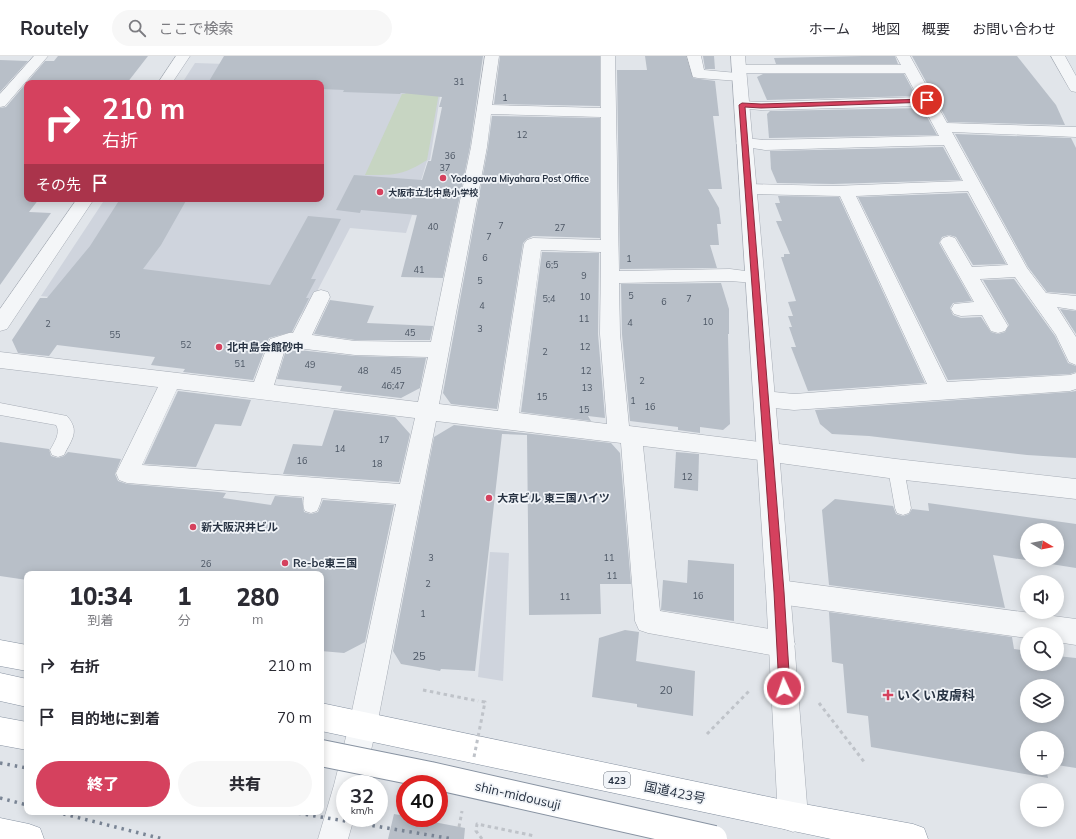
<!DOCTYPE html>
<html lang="ja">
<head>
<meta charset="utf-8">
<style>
	:root { --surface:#fff; --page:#f7f7f7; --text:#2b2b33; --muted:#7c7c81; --line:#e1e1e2; --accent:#d5415e }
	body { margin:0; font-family:Mulish,"Noto Sans JP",sans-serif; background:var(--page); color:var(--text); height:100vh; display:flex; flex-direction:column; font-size:15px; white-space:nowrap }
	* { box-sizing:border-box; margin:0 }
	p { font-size:13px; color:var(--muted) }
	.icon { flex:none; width:22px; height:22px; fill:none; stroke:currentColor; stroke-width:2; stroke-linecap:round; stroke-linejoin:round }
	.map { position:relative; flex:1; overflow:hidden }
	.panel { position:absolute; left:24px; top:515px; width:300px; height:244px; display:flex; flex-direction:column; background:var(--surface); border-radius:8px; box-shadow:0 2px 10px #0003 }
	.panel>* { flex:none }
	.top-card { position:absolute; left:24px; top:24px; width:300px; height:122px; border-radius:8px; box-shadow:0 2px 10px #0003; background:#d5415e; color:#fff; overflow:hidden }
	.needle { width:26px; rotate:100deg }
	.controls { position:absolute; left:1020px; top:467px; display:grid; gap:8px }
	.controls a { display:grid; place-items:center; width:44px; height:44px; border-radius:50%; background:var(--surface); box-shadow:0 2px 10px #0003; font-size:20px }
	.speed { position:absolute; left:336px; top:719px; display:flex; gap:8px; font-size:20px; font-weight:700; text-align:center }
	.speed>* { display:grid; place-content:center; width:52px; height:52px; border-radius:50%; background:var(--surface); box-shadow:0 2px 10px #0003; line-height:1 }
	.speed small { font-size:10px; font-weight:400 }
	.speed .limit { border:6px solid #d22; background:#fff; color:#111 }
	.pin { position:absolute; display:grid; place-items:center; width:34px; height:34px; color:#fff; margin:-17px; border:2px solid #fff; border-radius:50%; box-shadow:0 1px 4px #0007 }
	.me { position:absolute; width:44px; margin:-22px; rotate:357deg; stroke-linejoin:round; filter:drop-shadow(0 0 3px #0008) }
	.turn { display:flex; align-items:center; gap:14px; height:84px; padding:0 12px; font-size:18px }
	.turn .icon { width:52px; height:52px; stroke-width:2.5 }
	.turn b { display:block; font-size:28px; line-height:34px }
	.then { display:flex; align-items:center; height:38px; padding:0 12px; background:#0003; gap:8px; font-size:15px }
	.eta { display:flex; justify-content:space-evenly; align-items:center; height:68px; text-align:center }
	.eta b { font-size:24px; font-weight:800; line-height:28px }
	.action { display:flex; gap:8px; margin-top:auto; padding:8px 12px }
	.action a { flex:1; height:46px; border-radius:24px; background:var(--accent); color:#fff; font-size:16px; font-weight:800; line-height:46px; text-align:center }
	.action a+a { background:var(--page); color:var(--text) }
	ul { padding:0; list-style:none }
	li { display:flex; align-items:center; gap:12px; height:52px; padding:0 12px }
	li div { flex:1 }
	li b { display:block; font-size:15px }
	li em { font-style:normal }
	header { display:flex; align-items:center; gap:24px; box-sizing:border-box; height:56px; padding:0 20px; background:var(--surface); border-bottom:1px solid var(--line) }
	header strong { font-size:19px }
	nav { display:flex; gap:22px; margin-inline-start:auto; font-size:14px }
	.search { width:280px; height:36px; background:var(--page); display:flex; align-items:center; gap:10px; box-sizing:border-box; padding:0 14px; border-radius:22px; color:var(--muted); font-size:15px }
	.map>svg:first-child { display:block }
	.built { fill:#cfd4dd }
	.green { fill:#c7d5c2 }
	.building { fill:#b8bfc8; fill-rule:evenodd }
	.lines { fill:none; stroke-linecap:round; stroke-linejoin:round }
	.service-casing { stroke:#a6acb5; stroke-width:1 }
	.minor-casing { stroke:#a6acb5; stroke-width:1 }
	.tertiary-casing { stroke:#a6acb5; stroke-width:1 }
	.trunk-casing { stroke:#8893a2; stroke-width:1 }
	.path { stroke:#bfc3c9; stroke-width:3; stroke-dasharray:3.5 3.5; stroke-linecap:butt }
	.service { fill:#f4f6f8; fill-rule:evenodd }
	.minor { fill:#f4f6f8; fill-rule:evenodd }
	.tertiary { fill:#f4f6f8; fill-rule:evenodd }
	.trunk { fill:#fff; fill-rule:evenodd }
	.rail { stroke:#7a8595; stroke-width:3.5; stroke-dasharray:2.5 5; stroke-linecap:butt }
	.trunk-bridge-casing { stroke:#8893a2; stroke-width:28; stroke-linecap:butt }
	.path-bridge { stroke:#bfc3c9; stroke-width:3; stroke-dasharray:3.5 3.5; stroke-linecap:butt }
	.trunk-bridge { stroke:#fff; stroke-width:26 }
	.route { fill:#d5415e; stroke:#8a2a3d }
	.poi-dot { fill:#d5415e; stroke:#f1f4f8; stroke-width:1.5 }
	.labels { text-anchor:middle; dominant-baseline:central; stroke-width:3.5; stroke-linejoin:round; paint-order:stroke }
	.number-label { font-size:9px; fill:#4c5664 }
	.far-poi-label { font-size:9px; font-weight:bold; fill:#283343; stroke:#f1f4f8; text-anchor:start }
	.shield { fill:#f1f4f8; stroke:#646d79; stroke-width:1 }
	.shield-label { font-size:10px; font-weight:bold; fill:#283343 }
	.poi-label { font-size:11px; font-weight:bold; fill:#283343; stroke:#f1f4f8; text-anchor:start }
	.near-number-label { font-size:11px; fill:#4c5664 }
	.near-poi-label { font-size:13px; font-weight:bold; fill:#283343; stroke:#f1f4f8; text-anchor:start }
	.near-street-label { font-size:13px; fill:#283343; stroke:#f1f4f8 }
</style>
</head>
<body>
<header>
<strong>Routely</strong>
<div class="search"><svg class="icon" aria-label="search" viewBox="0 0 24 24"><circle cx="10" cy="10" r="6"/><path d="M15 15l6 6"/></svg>ここで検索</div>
<nav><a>ホーム</a><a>地図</a><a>概要</a><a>お問い合わせ</a></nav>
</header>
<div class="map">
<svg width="1076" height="783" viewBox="0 0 1076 783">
	<rect width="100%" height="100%" fill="#e1e5ea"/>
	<g class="built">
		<polygon points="195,7 444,15 430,104 427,105 420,128 454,163 412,159 406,177 350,172 312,245 293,269 41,240 105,143 321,143 321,27 182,27"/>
		<polygon points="490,496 509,497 503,625 478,621"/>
	</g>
	<path class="green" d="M408,34L439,37L427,104C402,120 394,119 365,119L402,38H405Z"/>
	<g class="building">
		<polygon points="58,0 148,0 127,27 27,27 27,143 39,143 29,156 51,157 0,229 0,52 6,51 45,5 54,5"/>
		<polygon points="224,0 483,0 470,91 443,222 401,221 417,159 361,154 360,157 336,154 354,119 422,124 428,105 431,105 442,51 439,51 442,41 401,37 400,38 343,36 344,34 321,33 321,27 208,27"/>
		<polygon points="500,0 600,0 600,50 494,48"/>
		<polygon points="645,0 686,0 693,22 715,25 719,60 713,60 722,133 708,133 719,152 721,168 717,168 719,189 710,189 717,212 620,213 617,14 647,14"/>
		<polygon points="703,0 714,0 715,13 705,13"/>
		<polygon points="862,0 895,0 898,8 776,8 774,2"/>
		<polygon points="912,0 1017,0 1056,49 1065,69 948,66"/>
		<polygon points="0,4 28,5 0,36"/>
		<polygon points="763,18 904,18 916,40 767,44 757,21"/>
		<polygon points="922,52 937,79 769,82 767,58 770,55"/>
		<polygon points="492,60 600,62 600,182 533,180 527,183 523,187 497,353 451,348 443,337 488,91"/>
		<polygon points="955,78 1071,82 1076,92 1076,238 1047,236 1028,211"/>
		<polygon points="943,91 961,124 833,128 777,127 771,113 770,95"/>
		<polygon points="967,137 1006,208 973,209 956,181 949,179 942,181 939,187 972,245 953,247 950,252 953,259 961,262 981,261 991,276 998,278 1005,276 1009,269 983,224 1014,223 1055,280 1068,307 1076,310 1076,316 1070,318 948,324 858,141"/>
		<polygon points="778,140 839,141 925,327 808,335 791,291 796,291 789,271 792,271 788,260 793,260 788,246 796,245 781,201 784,201 784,198 790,198 776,165 782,165 775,147 780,147"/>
		<polygon points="120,143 187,143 161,189 143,213 270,229 308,160 341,163 311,223 316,223 306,242 309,242 292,276 269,282 253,324 183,316 185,313 151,309 155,301 57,289 49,300 18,297 12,284 40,242 47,242 90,190"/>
		<polygon points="542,196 599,197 598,278 605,362 588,360 591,365 521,356"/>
		<polygon points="721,227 729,253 729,278 728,278 730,368 723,374 700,371 700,377 678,374 678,371 630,365 622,278 621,228"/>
		<polygon points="330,244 374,250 367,267 433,270 430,284 355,284 314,278"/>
		<polygon points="1060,253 1076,255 1076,278"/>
		<polygon points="289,293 355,300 426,302 420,332 401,342 340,335 342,330 277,323 286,294"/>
		<polygon points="178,335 251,344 241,370 215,368 196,411 144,408"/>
		<polygon points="1076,335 1076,402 1027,399 869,380 832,378 820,368 815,354 1070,336"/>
		<polygon points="334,354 395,361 410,378 399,426 283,418 293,388 322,390"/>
		<polygon points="454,369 611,387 620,397 631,528 600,528 601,558 529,559 527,379 502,378 475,615 441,613 440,615 401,608 393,595 434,381"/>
		<polygon points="0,386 49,393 51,400 58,402 64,400 68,396 121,403 115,418 118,425 127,428 218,436 226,437 223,442 271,449 275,440 302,442 304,456 311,458 318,456 323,444 394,449 365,586 344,597 321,595 321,518 27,518 27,524 0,520"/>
		<polygon points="676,396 699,398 698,435 674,432"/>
		<path d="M835,443L893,450L896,458L903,460L909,458L912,453L929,455L928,447L1076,468V512L993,499L1005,552L829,529L822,454ZM1027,474H1057V504H1027Z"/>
		<polygon points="688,504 734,508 734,565 661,554 663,524 687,527"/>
		<path d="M829,556L1012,581L1014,593L1027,595V608H1057V600L1076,602V712L1057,709V682H1027V712H1046L1048,722L871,691L868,660L847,657L843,608L832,606ZM1027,630H1057V660H1027Z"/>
		<polygon points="625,574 639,576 636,605 695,615 693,660 637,651 637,648 592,641 599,582"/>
		<polygon points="394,758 405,760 405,762 413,762 465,772 464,783 388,783"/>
	</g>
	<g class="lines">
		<g class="service-casing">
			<g id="service">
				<path d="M0,347L67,360C80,375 72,383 64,399L58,401L52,399L50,394C54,387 61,377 56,369L0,359Z"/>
				<polygon points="896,406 902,408 904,413 911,452 909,457 903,459 897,457 895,452 888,413 890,408"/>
				<path d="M315,424L321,426C325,434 321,447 317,455L311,457L305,455C301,447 305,434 309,426Z"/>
			</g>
		</g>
		<g class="minor-casing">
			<g id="minor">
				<polygon points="34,0 48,0 5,50 0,51 0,38"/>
				<polygon points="176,0 190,0 172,27 158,27"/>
				<path d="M485,0H499L492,49L601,52V0H615L619,215L730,213L761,217L764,221L761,225L755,227L730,225L619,227L620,278L629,370L768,387L776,389L779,396L776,403L768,405L643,390L660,555L782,575L791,579L795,588L791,597L782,601L648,577L639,574L635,565L621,387L436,365L377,669L363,728H345V762H354L348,783H318L334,729L349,669L396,448L127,427L119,424L116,417L158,331L0,312V296L254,326L270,283L289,277H293L314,236L321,234L328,236L330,241L312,279L355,285L431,286L471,91ZM491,58L601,61V184L533,182L527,184L524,188L498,355L439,348L487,91ZM541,194L601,196L600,278L607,368L519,357ZM289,291L355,299L428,301L418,346L274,329L285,293ZM177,333L415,362L400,428L142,409Z"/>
				<polygon points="687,0 701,0 704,14 737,17 732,13 734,10 739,9 901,9 896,0 910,0 947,67 1076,71 1076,81 952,76 1027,212 1046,237 1076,240 1076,254 1057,251 1076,281 1076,309 1069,306 1056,279 1015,221 980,223 1008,270 1005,275 998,277 991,275 982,259 961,260 954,258 951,253 954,248 974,246 940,186 943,182 949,180 955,182 972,211 1008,209 968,135 856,140 947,326 1070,319 1076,317 1076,333 1070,335 794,354 764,351 757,349 754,343 757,337 764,335 794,338 927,328 840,140 748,138 742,137 740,133 742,129 748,128 833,130 963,125 944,89 765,94 739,90 736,87 739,84 744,82 765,84 939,80 923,50 761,54 737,52 735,49 737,46 742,45 761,46 918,41 905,17 741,17 746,21 744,24 739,25 698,22 693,21"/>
				<polygon points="77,143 94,143 7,273 0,275 0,253"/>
				<polygon points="779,524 1076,563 1076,589 1057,586 1057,578 1027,578 1027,582 779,548 770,544 766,536 770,528"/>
			</g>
		</g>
		<g class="tertiary-casing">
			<g id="tertiary">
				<polygon points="731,0 745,0 779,388 896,403 1076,423 1076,443 896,423 780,407 808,761 804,772 793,776 782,772 778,761 766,536"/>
				<polygon points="1051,0 1065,0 1076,20 1076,36 1071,35 1069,32"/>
			</g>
		</g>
		<g class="trunk-casing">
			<g id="trunk">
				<polygon points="0,584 27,589 27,615 0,610"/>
				<polygon points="0,617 27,623 27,651 0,645"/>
				<polygon points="321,647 793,746 913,768 924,772 928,783 831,783 321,675"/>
				<polygon points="0,661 27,666 27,694 0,689"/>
				<polygon points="0,762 29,768 40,772 44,783 0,783"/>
			</g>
		</g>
		<g class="path">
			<polyline points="423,634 478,645"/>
			<polyline points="819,647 865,707"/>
			<polyline points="707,678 749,635"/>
			<polyline points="482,783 476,775 477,768 535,780"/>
		</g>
		<use href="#service" class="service"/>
		<use href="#minor" class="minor"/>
		<use href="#tertiary" class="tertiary"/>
		<use href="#trunk" class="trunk"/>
		<g class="rail">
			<polyline points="0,707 27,712"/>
			<polyline points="0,742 27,749"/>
			<polyline points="56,756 163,783"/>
			<polyline points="291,756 453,783"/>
		</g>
		<g class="trunk-bridge-casing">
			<polyline id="trunk-bridge" points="321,697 430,719 714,783"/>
		</g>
		<g class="path-bridge">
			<polyline points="474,701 485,646 478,645"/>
			<polyline points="459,771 462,755"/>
		</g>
		<use href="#trunk-bridge" class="trunk-bridge"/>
	</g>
	<polygon class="route" points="927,43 930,44 929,46 761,52 745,51 784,536 790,632 788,636 784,638 780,636 779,632 774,536 739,49 742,47 761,48"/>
	<g class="poi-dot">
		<circle cx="443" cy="122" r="4"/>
		<circle cx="380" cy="136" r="4"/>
		<circle cx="219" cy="291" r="4"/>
		<circle cx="489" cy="442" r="4"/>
		<circle cx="193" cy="471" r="4"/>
		<circle cx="285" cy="507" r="4"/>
		<path d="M886 633h4v4h4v4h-4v4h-4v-4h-4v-4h4z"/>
	</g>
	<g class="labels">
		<g class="number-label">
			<text x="459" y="25">31</text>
			<text x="505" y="41">1</text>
			<text x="522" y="78">12</text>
			<text x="450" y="99">36</text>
			<text x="445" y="111">37</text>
			<text x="501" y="169">7</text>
			<text x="433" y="170">40</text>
			<text x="560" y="171">27</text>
			<text x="489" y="180">7</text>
			<text x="485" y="201">6</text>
			<text x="629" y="202">1</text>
			<text x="552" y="208">6;5</text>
			<text x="419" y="213">41</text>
			<text x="584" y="219">9</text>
			<text x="480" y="224">5</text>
			<text x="631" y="239">5</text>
			<text x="585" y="240">10</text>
			<text x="549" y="242">5;4</text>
			<text x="689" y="242">7</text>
			<text x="664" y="245">6</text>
			<text x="482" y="249">4</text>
			<text x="584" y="262">11</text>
			<text x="708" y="265">10</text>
			<text x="630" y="266">4</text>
			<text x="48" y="267">2</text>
			<text x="480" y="272">3</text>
			<text x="410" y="276">45</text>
			<text x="115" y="278">55</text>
			<text x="186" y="288">52</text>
			<text x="585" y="290">12</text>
			<text x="545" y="295">2</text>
			<text x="240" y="307">51</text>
			<text x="310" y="308">49</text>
			<text x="363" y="314">48</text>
			<text x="396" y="314">45</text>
			<text x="586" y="314">12</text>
			<text x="642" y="324">2</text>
			<text x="393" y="329">46;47</text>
			<text x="587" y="331">13</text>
			<text x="542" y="340">15</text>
			<text x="633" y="344">1</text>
			<text x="650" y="350">16</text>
			<text x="584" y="353">15</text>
			<text x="384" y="383">17</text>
			<text x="340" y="392">14</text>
			<text x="302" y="404">16</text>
			<text x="377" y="407">18</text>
			<text x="687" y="420">12</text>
			<text x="431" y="501">3</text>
			<text x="609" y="501">11</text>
			<text x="206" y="507">26</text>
			<text x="612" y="519">11</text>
			<text x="428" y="527">2</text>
			<text x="698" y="539">16</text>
			<text x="565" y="540">11</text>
			<text x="423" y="557">1</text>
		</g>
		<g class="far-poi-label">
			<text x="451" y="122">Yodogawa Miyahara Post Office</text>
			<text x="388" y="136">大阪市立北中島小学校</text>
		</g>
		<rect class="shield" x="604" y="716" width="26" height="16" rx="3"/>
		<g class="shield-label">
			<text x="617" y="724">423</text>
		</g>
		<g class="poi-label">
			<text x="227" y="291">北中島会館砂中</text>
			<text x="497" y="442">大京ビル 東三国ハイツ</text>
			<text x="201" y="471">新大阪沢井ビル</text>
			<text x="293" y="507">Re-be東三国</text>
		</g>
		<g class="near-number-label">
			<text x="419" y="600">25</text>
			<text x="666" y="634">20</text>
		</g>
		<g class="near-poi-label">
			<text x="897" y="639">いくい皮膚科</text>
		</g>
		<g class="near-street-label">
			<text transform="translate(675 736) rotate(12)">国道423号</text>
			<text transform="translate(518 739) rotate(13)">shin-midousuji</text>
		</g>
	</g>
</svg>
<div class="controls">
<a><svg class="needle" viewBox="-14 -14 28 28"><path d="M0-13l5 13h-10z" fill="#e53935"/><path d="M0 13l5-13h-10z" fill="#7c7c81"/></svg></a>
<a><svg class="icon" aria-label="sound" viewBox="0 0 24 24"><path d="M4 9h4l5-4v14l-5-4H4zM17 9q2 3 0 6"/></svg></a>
<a><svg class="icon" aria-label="search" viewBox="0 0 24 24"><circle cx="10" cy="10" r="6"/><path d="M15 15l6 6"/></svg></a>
<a><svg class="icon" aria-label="layers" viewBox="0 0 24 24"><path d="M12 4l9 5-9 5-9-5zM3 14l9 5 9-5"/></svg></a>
<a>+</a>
<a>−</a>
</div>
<div class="speed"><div>32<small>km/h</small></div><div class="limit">40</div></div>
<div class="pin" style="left:927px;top:44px;background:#d93025"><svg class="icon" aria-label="arrive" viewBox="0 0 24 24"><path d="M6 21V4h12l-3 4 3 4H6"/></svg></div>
<svg class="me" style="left:784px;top:632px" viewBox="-20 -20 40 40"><circle r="17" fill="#d5415e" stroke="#fff" stroke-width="3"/><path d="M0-11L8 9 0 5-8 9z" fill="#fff"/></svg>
<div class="top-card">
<div class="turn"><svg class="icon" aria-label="right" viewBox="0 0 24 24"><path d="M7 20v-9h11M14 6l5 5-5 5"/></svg><div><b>210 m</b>右折</div></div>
<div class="then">その先<svg class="icon" aria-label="arrive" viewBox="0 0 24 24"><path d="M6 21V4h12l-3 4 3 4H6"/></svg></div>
</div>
<section class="panel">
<div class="eta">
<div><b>10:34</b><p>到着</p></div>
<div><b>1</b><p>分</p></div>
<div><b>280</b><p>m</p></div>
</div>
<ul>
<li><svg class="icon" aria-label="right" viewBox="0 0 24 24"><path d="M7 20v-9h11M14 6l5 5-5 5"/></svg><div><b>右折</b></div><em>210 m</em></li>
<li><svg class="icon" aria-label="arrive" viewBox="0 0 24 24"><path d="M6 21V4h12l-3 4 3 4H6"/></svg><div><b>目的地に到着</b></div><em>70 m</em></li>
</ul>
<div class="action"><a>終了</a><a>共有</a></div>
</section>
</div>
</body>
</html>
